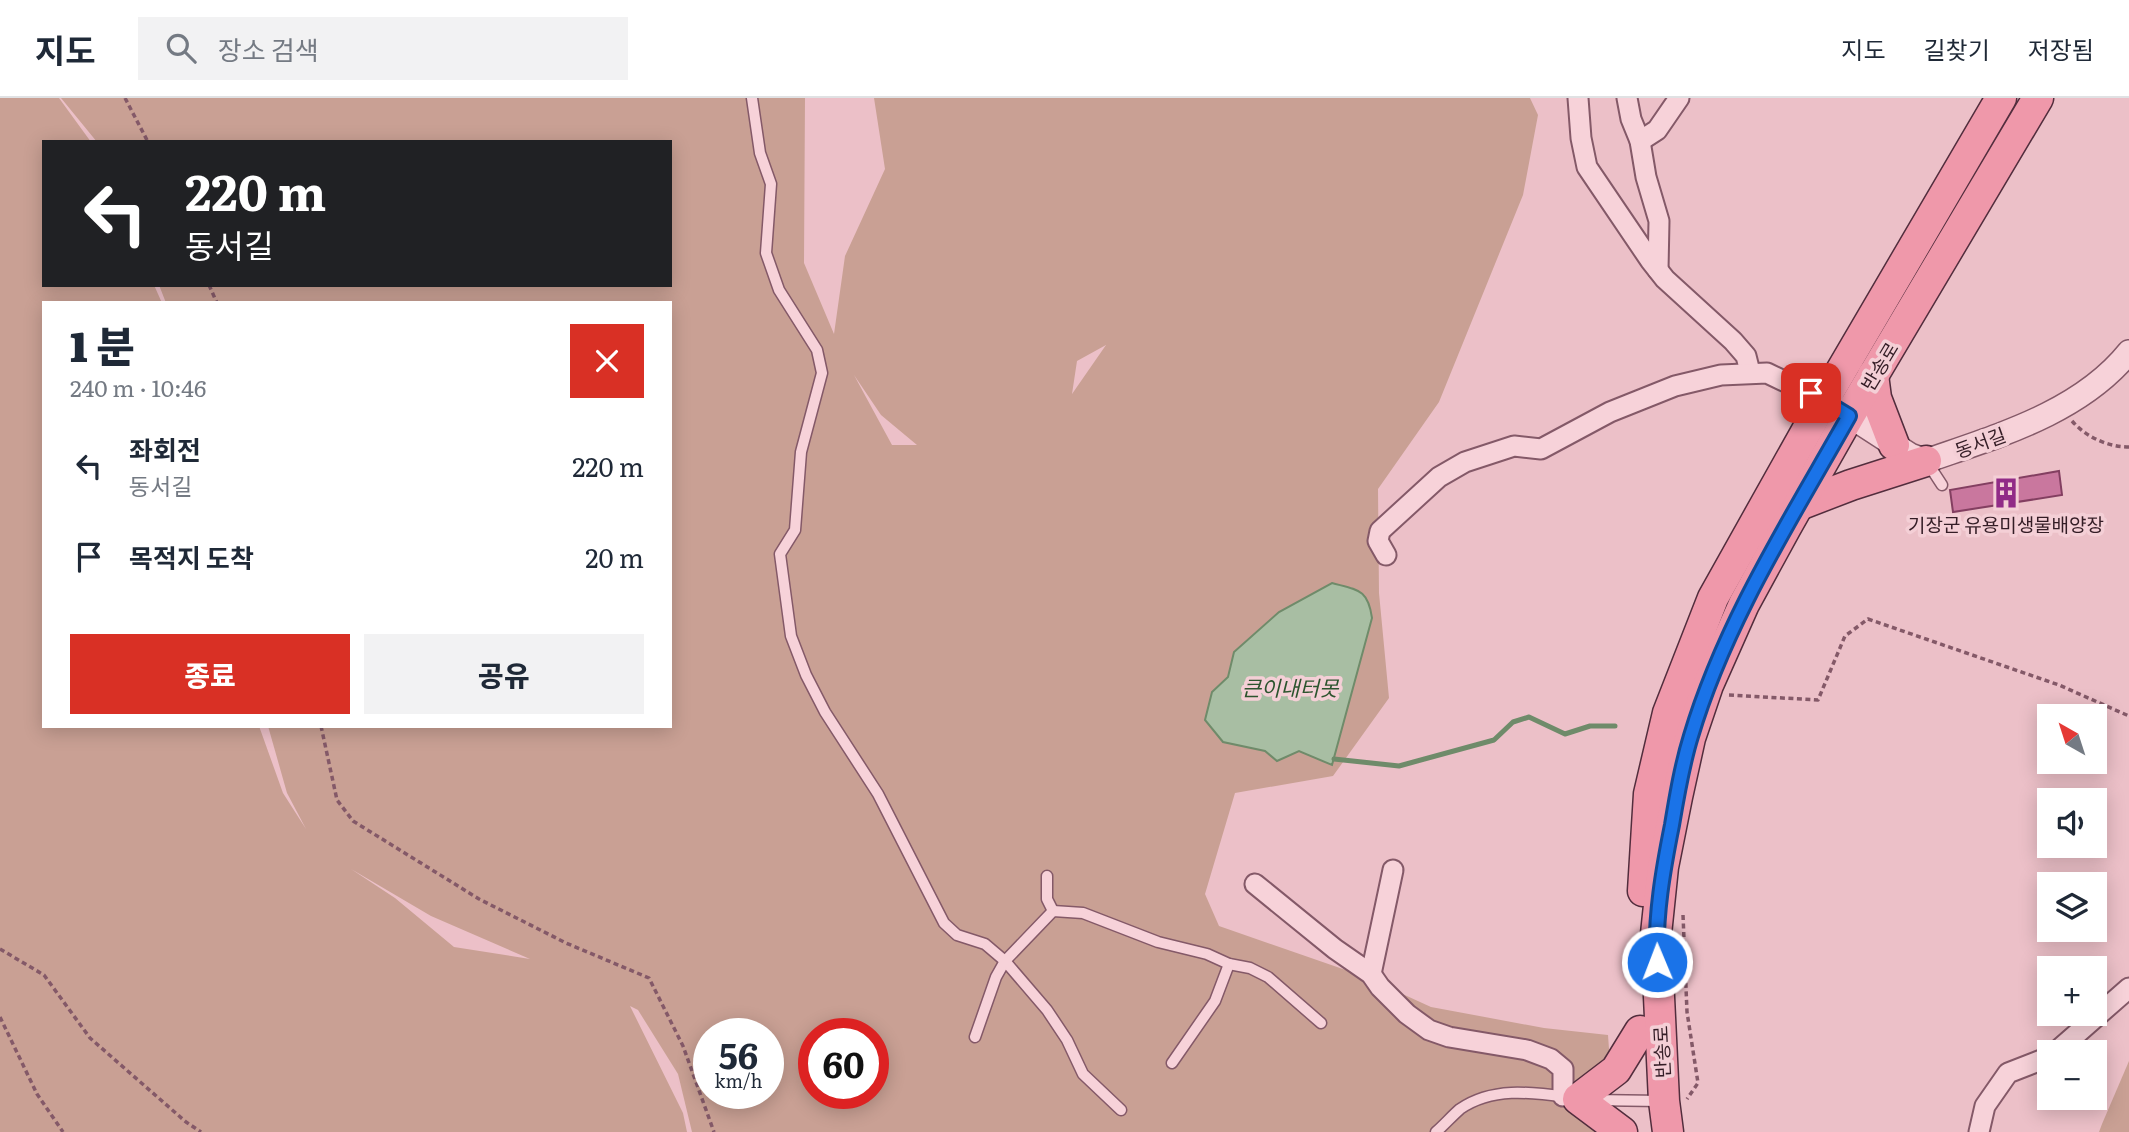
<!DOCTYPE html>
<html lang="ko">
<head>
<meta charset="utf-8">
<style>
	:root { --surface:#fff; --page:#f2f2f3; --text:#1f2937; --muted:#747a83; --line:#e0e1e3; --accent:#d93025 }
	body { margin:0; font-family:Literata,"Noto Sans KR",serif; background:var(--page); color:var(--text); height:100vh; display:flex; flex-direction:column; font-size:26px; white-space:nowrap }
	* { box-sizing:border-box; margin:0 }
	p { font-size:23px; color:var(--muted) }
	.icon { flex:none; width:38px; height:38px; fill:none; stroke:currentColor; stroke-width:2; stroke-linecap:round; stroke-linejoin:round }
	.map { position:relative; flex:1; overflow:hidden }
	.details { position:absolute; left:42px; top:203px; width:630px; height:427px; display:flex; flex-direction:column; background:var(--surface); border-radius:0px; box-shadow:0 4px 18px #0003 }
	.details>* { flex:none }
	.banner { position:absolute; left:42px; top:42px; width:630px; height:147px; border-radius:0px; box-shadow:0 4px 18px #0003; background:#202124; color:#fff; overflow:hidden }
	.needle { width:46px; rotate:321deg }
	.tools { position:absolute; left:2037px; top:606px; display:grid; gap:14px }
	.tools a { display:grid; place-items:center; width:70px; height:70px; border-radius:0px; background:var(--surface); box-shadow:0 4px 18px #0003; font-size:35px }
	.speed { position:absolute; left:693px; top:920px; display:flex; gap:14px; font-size:35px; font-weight:700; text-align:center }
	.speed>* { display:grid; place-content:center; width:91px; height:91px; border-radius:50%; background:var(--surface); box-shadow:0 4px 18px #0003; line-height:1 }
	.speed small { font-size:18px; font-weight:400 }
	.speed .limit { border:10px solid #d22; background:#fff; color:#111 }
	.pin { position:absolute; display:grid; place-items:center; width:60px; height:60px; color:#fff; margin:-30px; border-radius:14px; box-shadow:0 4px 10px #0006 }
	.me { position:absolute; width:77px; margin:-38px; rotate:359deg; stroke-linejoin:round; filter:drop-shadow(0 0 5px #0008) }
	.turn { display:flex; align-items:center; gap:24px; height:147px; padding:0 28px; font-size:32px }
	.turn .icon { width:91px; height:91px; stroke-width:2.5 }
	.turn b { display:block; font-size:49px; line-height:60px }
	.round { display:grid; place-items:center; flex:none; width:74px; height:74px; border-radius:0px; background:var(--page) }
	.overview { display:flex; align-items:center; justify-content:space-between; height:119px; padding:0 28px }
	h1 { font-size:42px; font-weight:800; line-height:52px }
	.action { display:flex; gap:14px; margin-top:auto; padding:14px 28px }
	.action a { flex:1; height:80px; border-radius:0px; background:var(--accent); color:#fff; font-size:28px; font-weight:800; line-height:80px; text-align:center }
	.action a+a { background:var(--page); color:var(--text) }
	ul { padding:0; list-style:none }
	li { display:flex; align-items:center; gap:21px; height:91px; padding:0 28px }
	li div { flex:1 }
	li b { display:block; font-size:26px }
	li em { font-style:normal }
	header { display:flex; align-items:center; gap:42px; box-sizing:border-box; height:98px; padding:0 35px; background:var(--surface); border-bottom:2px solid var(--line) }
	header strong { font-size:33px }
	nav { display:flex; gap:38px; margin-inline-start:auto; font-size:24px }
	.search { width:490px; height:63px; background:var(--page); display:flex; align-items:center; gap:18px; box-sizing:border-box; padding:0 24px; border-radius:0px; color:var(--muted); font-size:26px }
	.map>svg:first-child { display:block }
	.green { fill:#c9a094; fill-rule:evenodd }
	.water { fill:#a8bea3; stroke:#6f8b6a; stroke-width:2 }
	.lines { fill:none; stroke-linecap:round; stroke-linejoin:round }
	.stream { stroke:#6f8b6a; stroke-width:5 }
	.building { fill:#c9779e; stroke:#833f61; stroke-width:2 }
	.service-casing { stroke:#845968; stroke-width:13 }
	.minor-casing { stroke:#845968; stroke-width:23 }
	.tertiary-casing { stroke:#845968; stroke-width:26 }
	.primary-casing { stroke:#522d3d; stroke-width:33 }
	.path { stroke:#845968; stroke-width:3.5; stroke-dasharray:5 3.5; stroke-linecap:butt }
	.service { stroke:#f7d2d9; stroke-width:10 }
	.minor { stroke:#f7d2d9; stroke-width:19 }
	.tertiary { stroke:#f7d2d9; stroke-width:23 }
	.primary { stroke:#ef98aa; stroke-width:30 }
	.route-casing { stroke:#114b97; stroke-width:18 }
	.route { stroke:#1a73e8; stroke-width:12 }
	.labels { text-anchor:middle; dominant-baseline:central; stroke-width:7; stroke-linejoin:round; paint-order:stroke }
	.street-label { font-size:19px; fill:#341d26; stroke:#f4cfd6 }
	.poi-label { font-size:19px; fill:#341d26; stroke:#f4cfd6 }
	.water-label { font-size:21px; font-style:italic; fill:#2c542e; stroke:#f4cfd6 }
</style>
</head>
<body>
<header>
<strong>지도</strong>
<div class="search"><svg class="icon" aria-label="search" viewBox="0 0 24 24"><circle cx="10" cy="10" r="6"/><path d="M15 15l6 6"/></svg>장소 검색</div>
<nav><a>지도</a><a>길찾기</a><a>저장됨</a></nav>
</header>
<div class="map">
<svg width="2129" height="1034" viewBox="0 0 2129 1034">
	<rect width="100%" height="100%" fill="#ecc0c8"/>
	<g class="green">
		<path d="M0,0H59L91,44H44V187H154L162,205H44V628H259L283,695L306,731L287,695L268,628H670V205H166L159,187H670V44H97L61,0H805L804,165L834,236L845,158L885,71L874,0H1530L1538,17L1523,97L1439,304L1378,391L1379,495L1389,600L1333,678L1235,695L1205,796L1219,828L1363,878L1431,909L1544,930L1608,937L1615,1034H692L678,976L638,912L630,908L683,1015L687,1034H0ZM1106,247L1072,296L1077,263ZM854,277L881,317L917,347H892ZM351,771L431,818L530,861L454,849L395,800ZM709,936H768V996H709ZM814,936H873V996H814Z"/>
		<polygon points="2129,963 2129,1034 2099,1034 2102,1026"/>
	</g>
	<path class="water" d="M1332,485C1358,492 1368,491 1372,520L1332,667L1299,653L1277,663L1265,653L1223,644L1205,622L1212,594L1228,579L1234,554L1279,514Z"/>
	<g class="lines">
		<polyline class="stream" points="1334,661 1399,668 1494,642 1513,624 1529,619 1565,636 1590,628 1615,628"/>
	</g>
	<polygon class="building" points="2059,373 2062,397 1953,414 1950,392"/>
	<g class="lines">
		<g class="service-casing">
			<g id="service">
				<polyline points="752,0 760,55 771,86 766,155 779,192 817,252 822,275 801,354 795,432 780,456 791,538 806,577 825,614 878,696 944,825 957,837 985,846 1005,863 1047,912 1067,942 1083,976 1121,1012"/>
				<polyline points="1927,364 1942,387"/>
				<polyline points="1047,778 1047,801 1053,813"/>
				<polyline points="975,939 996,879 1005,863 1053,813 1083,815 1158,844 1207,856 1229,866 1250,870 1268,879 1321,925"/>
				<polyline points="1172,965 1215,903 1229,866"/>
				<polyline points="1592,1002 1661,1003"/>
				<path d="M1436,1034C1444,1027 1452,1018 1460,1011C1492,989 1530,994 1566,999"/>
			</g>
		</g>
		<g class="minor-casing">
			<g id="minor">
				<polyline points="1578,0 1581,40 1587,69 1650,162 1665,181 1733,243 1746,258 1750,274"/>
				<polyline points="1627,0 1631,21 1640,43 1646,79 1659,123 1658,172"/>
				<polyline points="1640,43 1657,32 1679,0"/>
				<polyline points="1386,457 1378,443 1380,433 1439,379 1465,364 1514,348 1541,351 1610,314 1675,288 1721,277 1767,275 1824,302"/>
				<polyline points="1255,786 1335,851 1371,876 1380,889 1407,916 1429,932 1449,939 1527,952 1551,961 1563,971 1563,998"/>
				<polyline points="1371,876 1393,772"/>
				<polyline points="2056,954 2129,890"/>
				<polyline points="1979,1034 1985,1008 2008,975 2049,959"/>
			</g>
		</g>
		<g class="tertiary-casing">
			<path id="tertiary" d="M1836,309L1910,357L1926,363C1997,338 2080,315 2129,254"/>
		</g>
		<g class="primary-casing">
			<g id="primary">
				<polyline points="1873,277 1876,300 1894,347"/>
				<polyline points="1799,407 1851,387 1926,363"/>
				<polyline points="1643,793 1649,696 1668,615 1713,500 1824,302 2001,0"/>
				<polyline points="1622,1034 1578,1001 1616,972 1640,933"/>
				<polyline points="1668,1034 1664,1003 1656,836 1663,769 1677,699 1690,640 1708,587 1744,506 1786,429 1849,318 2038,0"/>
			</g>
		</g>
		<g class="path">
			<polyline points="125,0 148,44"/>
			<polyline points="209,187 217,205"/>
			<path d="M2072,323C2086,339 2108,349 2129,349"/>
			<polyline points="1729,597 1818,602 1845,538 1868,521 2059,587 2129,618"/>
			<polyline points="321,628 337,702 353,723 479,801 566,845 649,880 683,948 714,1034"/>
			<polyline points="1683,817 1687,914 1698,985 1687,1001"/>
			<polyline points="0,851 44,877 90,940 186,1024 201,1034"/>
			<polyline points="0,919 37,996 63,1034"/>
		</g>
		<use href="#service" class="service"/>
		<use href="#minor" class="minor"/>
		<use href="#tertiary" class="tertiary"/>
		<use href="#primary" class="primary"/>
	</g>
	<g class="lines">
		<g class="route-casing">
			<path id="route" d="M1657,864C1655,818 1663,772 1672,727C1677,697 1682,667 1691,638C1725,524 1791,421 1849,318L1811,295"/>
		</g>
		<use href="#route" class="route"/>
	</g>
	<defs>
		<g id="building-bare" transform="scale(2.415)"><path d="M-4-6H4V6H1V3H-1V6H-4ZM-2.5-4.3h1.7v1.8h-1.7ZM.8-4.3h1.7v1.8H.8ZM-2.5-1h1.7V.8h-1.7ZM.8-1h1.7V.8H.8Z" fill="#912b87" stroke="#f4cfd6" stroke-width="2.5" paint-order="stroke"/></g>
	</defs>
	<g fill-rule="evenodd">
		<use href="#building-bare" x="2006" y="395"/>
	</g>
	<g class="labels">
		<g class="street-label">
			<text transform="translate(1879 268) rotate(-59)">반송로</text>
			<text transform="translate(1980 344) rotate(-20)">동서길</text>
			<text transform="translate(1661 954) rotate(-93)">반송로</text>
		</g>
		<g class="poi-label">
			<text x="2006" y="426">기장군 유용미생물배양장</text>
		</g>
		<g class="water-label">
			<text x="1290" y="588">큰이내터못</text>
		</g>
	</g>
</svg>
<div class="tools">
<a><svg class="needle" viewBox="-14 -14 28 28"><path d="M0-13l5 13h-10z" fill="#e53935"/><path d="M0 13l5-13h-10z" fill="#747a83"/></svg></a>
<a><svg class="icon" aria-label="sound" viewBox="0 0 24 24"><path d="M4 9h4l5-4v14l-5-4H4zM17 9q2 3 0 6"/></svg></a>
<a><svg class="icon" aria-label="layers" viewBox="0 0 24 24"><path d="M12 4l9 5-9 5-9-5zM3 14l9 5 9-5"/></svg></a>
<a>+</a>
<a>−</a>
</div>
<div class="speed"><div>56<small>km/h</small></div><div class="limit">60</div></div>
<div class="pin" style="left:1811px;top:295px;background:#d93025"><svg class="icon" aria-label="arrive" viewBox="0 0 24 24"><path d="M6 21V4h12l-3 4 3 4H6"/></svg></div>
<svg class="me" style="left:1657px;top:864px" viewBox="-20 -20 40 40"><circle r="17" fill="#1a73e8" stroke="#fff" stroke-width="3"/><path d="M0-11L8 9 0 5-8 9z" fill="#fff"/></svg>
<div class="banner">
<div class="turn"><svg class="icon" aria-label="left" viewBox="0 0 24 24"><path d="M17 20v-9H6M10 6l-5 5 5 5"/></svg><div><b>220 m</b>동서길</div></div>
</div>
<section class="details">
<div class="overview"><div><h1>1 분</h1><p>240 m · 10:46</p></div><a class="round" style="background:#d93025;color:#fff"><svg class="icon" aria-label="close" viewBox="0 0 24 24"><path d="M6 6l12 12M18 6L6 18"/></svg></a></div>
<ul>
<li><svg class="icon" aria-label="left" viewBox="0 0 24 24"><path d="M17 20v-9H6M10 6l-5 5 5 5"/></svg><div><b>좌회전</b><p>동서길</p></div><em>220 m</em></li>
<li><svg class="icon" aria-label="arrive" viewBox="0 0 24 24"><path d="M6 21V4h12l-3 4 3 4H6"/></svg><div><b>목적지 도착</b></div><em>20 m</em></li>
</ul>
<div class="action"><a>종료</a><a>공유</a></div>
</section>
</div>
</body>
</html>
